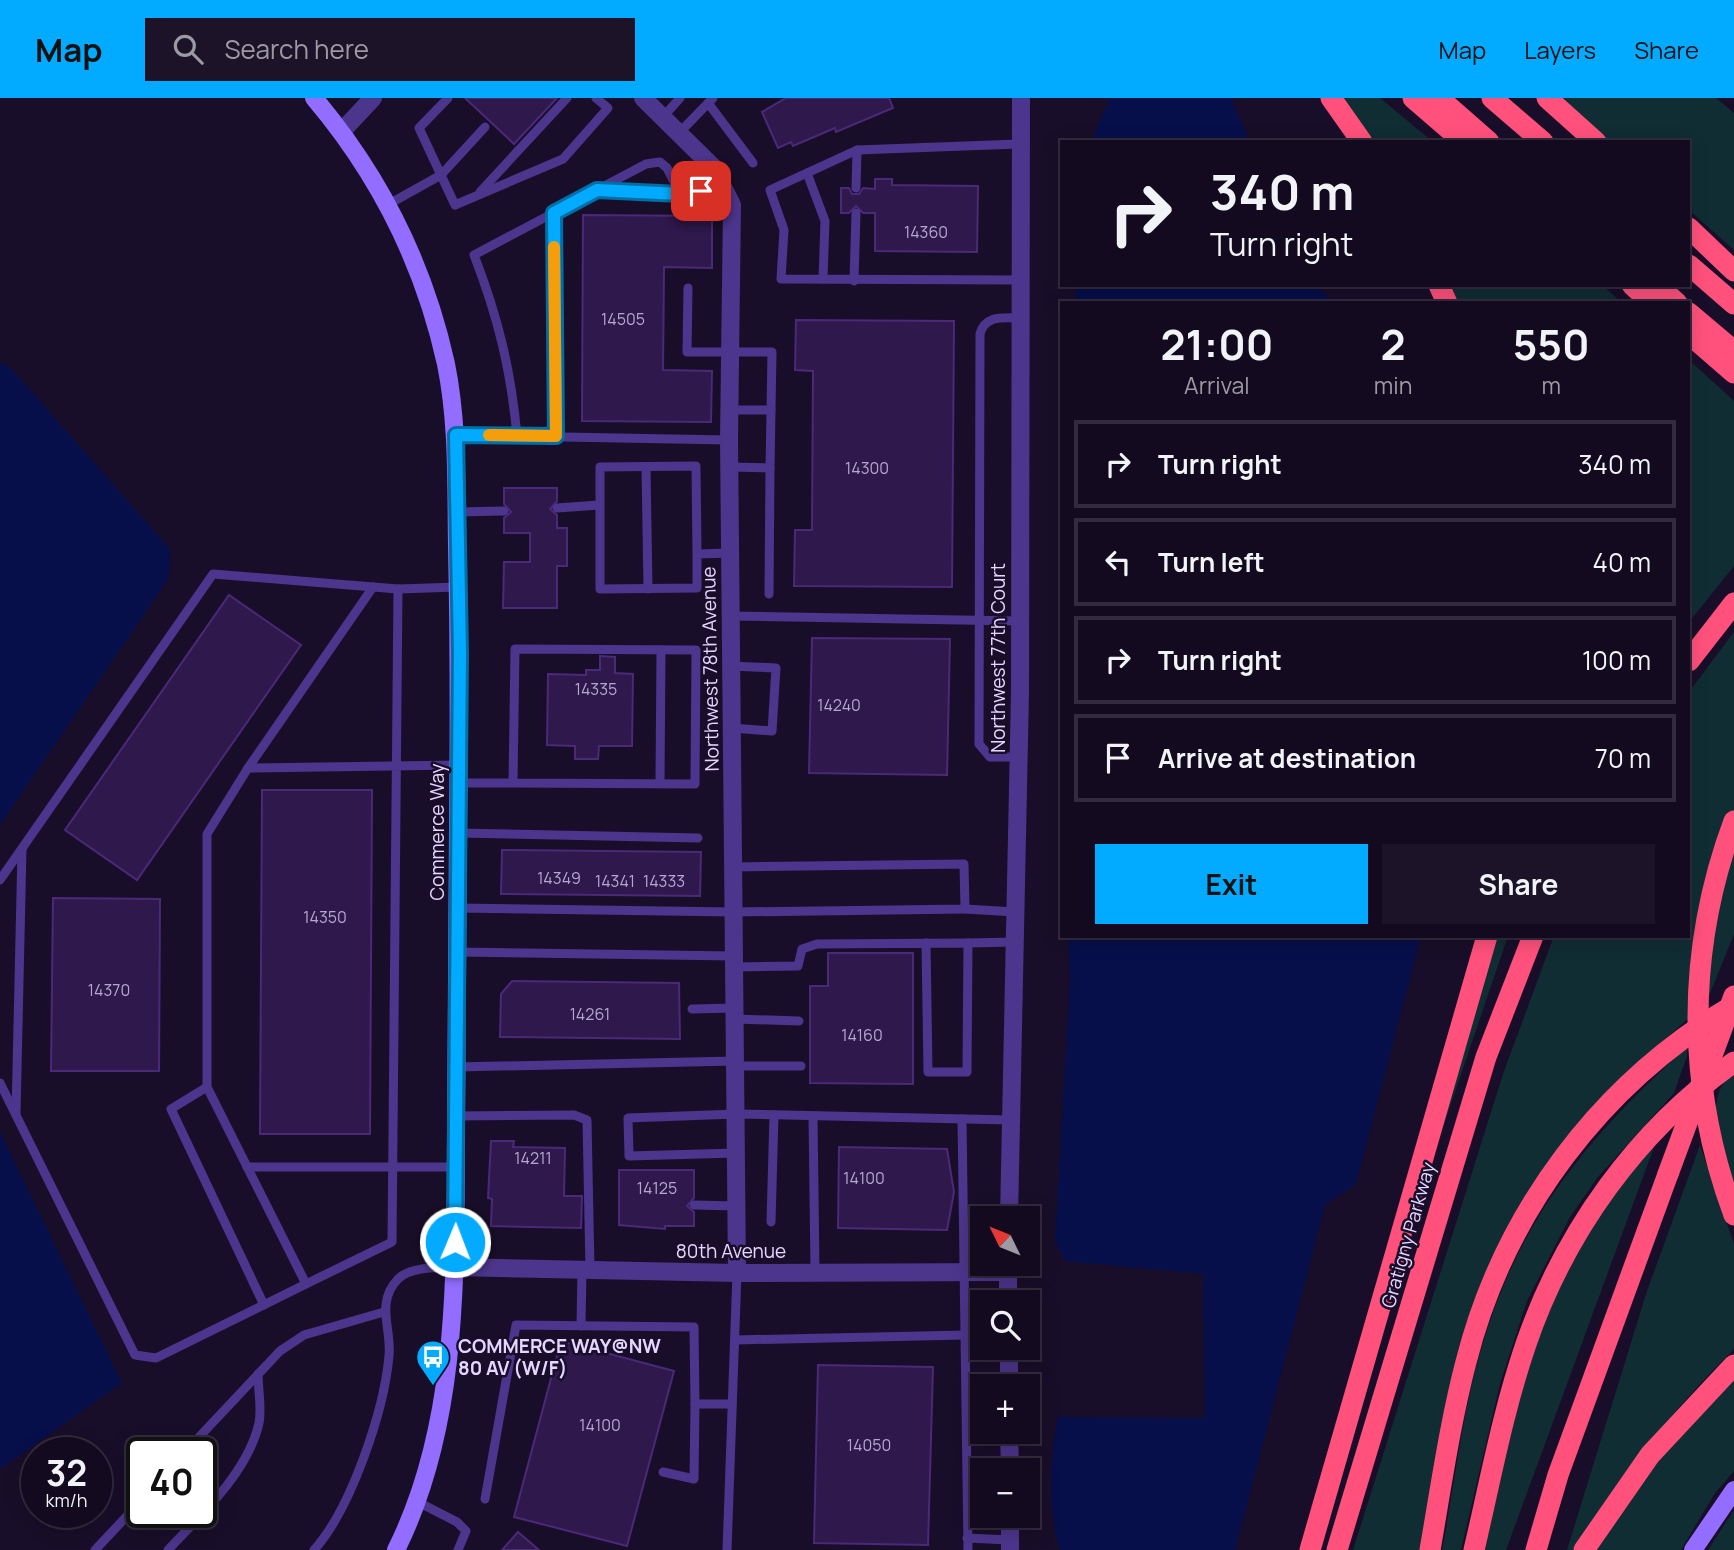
<!DOCTYPE html>
<html lang="en">
<head>
<meta charset="utf-8">
<style>
	:root { --surface:#130a1f; --page:#1c1328; --text:#f1f3f6; --muted:#9d9aa4; --line:#322b3d; --accent:#02abff }
	body { margin:0; font-family:Manrope,sans-serif; background:var(--page); color:var(--text); height:100vh; display:flex; flex-direction:column; font-size:26px; white-space:nowrap }
	* { box-sizing:border-box; margin:0 }
	p { font-size:23px; color:var(--muted) }
	.icon { flex:none; width:38px; height:38px; fill:none; stroke:currentColor; stroke-width:2; stroke-linecap:round; stroke-linejoin:round }
	.map { position:relative; flex:1; overflow:hidden }
	.details { position:absolute; left:1060px; top:203px; width:630px; height:637px; display:flex; flex-direction:column; background:var(--surface); border-radius:0px; box-shadow:0 4px 18px #0003,0 0 0 2px var(--line) }
	.details>* { flex:none }
	.hud { position:absolute; left:1060px; top:42px; width:630px; height:147px; border-radius:0px; box-shadow:0 4px 18px #0003,0 0 0 2px var(--line); background:#130a1f; color:var(--text); overflow:hidden }
	.needle { width:46px; rotate:313deg }
	.tools { position:absolute; left:970px; top:1108px; display:grid; gap:14px }
	.tools a { display:grid; place-items:center; width:70px; height:70px; border-radius:0px; background:var(--surface); box-shadow:0 4px 18px #0003,0 0 0 2px var(--line); font-size:35px }
	.speed { position:absolute; left:21px; top:1339px; display:flex; gap:14px; font-size:35px; font-weight:700; text-align:center }
	.speed>* { display:grid; place-content:center; width:91px; height:91px; border-radius:50%; background:var(--surface); box-shadow:0 4px 18px #0003,0 0 0 2px var(--line); line-height:1 }
	.speed small { font-size:18px; font-weight:400 }
	.speed .limit { border:4px solid #111; border-radius:10px; background:#fff; color:#111 }
	.pin { position:absolute; display:grid; place-items:center; width:60px; height:60px; color:#fff; margin:-30px; border-radius:14px; box-shadow:0 4px 10px #0006 }
	.me { position:absolute; width:77px; margin:-38px; rotate:1deg; stroke-linejoin:round; filter:drop-shadow(0 0 5px #0008) }
	.turn { display:flex; align-items:center; gap:24px; height:147px; padding:0 35px; font-size:32px }
	.turn .icon { width:91px; height:91px; stroke-width:2.5 }
	.turn b { display:block; font-size:49px; line-height:60px }
	.eta { display:flex; justify-content:space-evenly; align-items:center; height:119px; text-align:center }
	.eta b { font-size:42px; font-weight:700; line-height:49px }
	.button { display:flex; gap:14px; margin-top:auto; padding:14px 35px }
	.button a { flex:1; height:80px; border-radius:0px; background:var(--accent); color:#111; font-size:28px; font-weight:700; line-height:80px; text-align:center }
	.button a+a { background:var(--page); color:var(--text) }
	ul { padding:0; list-style:none }
	li { display:flex; align-items:center; gap:21px; height:88px; margin:0 14px 10px; padding:0 21px; border:4px solid var(--line); border-radius:0px }
	li div { flex:1 }
	li b { display:block; font-size:26px }
	li em { font-style:normal }
	header { display:flex; align-items:center; gap:42px; box-sizing:border-box; height:98px; padding:0 35px; background:var(--accent); color:#111 }
	header strong { font-size:33px }
	nav { display:flex; gap:38px; margin-inline-start:auto; font-size:24px }
	.search { width:490px; height:63px; background:var(--page); display:flex; align-items:center; gap:18px; box-sizing:border-box; padding:0 24px; border-radius:0px; color:var(--muted); font-size:26px }
	.map>svg:first-child { display:block }
	.green { fill:#102d34 }
	.water { fill:#060f4a }
	.building { fill:#2f184c; stroke:#4b2979; stroke-width:2 }
	.lines { fill:none; stroke-linecap:round; stroke-linejoin:round }
	.lane { stroke:#4c358c; stroke-width:9 }
	.street { stroke:#4c358c; stroke-width:18 }
	.secondary { stroke:#926dff; stroke-width:18 }
	.highway { stroke:#ff517c; stroke-width:21 }
	.highway-bridge { stroke:#ff517c; stroke-width:21 }
	.route-casing { stroke:#016fa6; stroke-width:18 }
	.route { stroke:#02abff; stroke-width:12 }
	.slow { stroke:#f59e0b; stroke-width:12 }
	.labels { text-anchor:middle; dominant-baseline:central; stroke-width:5; stroke-linejoin:round; paint-order:stroke }
	.number-label { font-size:16px; fill:#b7a6d2 }
	.street-label { font-size:19px; fill:#e4d6ff; stroke:#190e29 }
	.poi-label { font-size:19px; font-weight:bold; fill:#e4d6ff; stroke:#190e29; text-anchor:start }
</style>
</head>
<body>
<header>
<strong>Map</strong>
<div class="search"><svg class="icon" aria-label="search" viewBox="0 0 24 24"><circle cx="10" cy="10" r="6"/><path d="M15 15l6 6"/></svg>Search here</div>
<nav><a>Map</a><a>Layers</a><a>Share</a></nav>
</header>
<div class="map">
<svg width="1734" height="1452" viewBox="0 0 1734 1452">
	<rect width="100%" height="100%" fill="#190e29"/>
	<g class="green">
		<polygon points="1342,0 1380,0 1433,44 1372,44"/>
		<polygon points="1559,0 1716,0 1734,15 1734,152 1689,112 1689,44 1610,44"/>
		<polygon points="1451,187 1602,187 1622,205 1458,205"/>
		<polygon points="1689,262 1734,303 1734,468 1689,524"/>
		<polygon points="1734,534 1734,836 1706,905 1647,957 1514,1122 1423,1452 1353,1452 1503,976 1554,838 1689,838 1689,594"/>
		<polygon points="1490,838 1508,838 1440,1038"/>
		<path d="M1687,949V958L1674,995L1598,1079L1570,1119L1527,1203L1500,1286L1461,1452H1442C1455,1384 1462,1314 1482,1248C1520,1119 1589,1038 1687,949Z"/>
		<path d="M1734,974V1088C1722,1054 1700,999 1734,974Z"/>
		<path d="M1700,1047L1734,1146V1251C1672,1312 1620,1379 1573,1452H1567L1647,1193Z"/>
		<path d="M1654,1049L1506,1452H1484C1501,1380 1513,1303 1539,1234C1564,1166 1604,1103 1654,1049Z"/>
		<polygon points="1734,1274 1734,1373 1715,1395 1681,1452 1588,1452 1643,1374"/>
		<polygon points="1734,1412 1734,1452 1708,1452"/>
	</g>
	<g class="water">
		<polygon points="1110,0 1231,0 1250,44 1091,44"/>
		<polygon points="1076,187 1316,187 1334,205 1075,205"/>
		<polygon points="0,264 11,270 170,451 169,480 0,727"/>
		<path d="M1068,838H1421L1356,1086L1325,1107L1235,1452H1060C1047,1411 1050,1361 1058,1319L1205,1320L1203,1176L1065,1163L1055,1143L1070,883Z"/>
		<polygon points="0,1034 122,1285 0,1371"/>
	</g>
	<g class="building">
		<polygon points="465,0 557,0 514,46"/>
		<polygon points="786,0 889,0 893,10 836,34 835,30 793,48 791,44 778,50 762,14"/>
		<polygon points="875,81 892,81 892,87 978,88 977,154 875,153 875,115 863,115 856,108 849,115 841,115 841,90 849,90 852,96 859,96 863,90 875,91"/>
		<polygon points="583,117 712,118 712,170 664,169 663,272 712,273 711,324 582,323"/>
		<polygon points="796,222 954,223 952,489 794,488 795,432 812,432 813,273 795,272"/>
		<polygon points="504,390 557,390 557,403 550,411 557,417 557,430 567,430 567,468 557,468 557,510 503,510 504,464 530,464 530,435 504,435 504,420 511,414 504,406"/>
		<polygon points="229,497 301,547 137,782 65,732"/>
		<polygon points="812,540 950,541 947,677 809,675"/>
		<polygon points="600,558 615,559 615,575 633,576 632,648 599,648 598,661 575,661 575,648 547,647 548,576 586,577 586,572 600,572"/>
		<polygon points="262,692 372,692 370,1036 260,1036"/>
		<polygon points="502,752 701,754 700,798 501,796"/>
		<polygon points="53,800 160,801 159,973 51,973"/>
		<polygon points="828,855 913,855 913,986 810,985 810,888 828,888"/>
		<polygon points="512,883 679,885 680,941 500,939 501,896"/>
		<polygon points="491,1043 514,1043 513,1049 565,1050 564,1098 582,1098 581,1130 491,1128 492,1101 488,1100"/>
		<polygon points="839,1049 947,1051 954,1094 947,1132 838,1130"/>
		<polygon points="619,1072 694,1072 694,1100 687,1108 694,1114 694,1128 665,1128 665,1131 619,1127"/>
		<polygon points="561,1243 674,1273 627,1448 514,1419"/>
		<polygon points="818,1267 933,1269 928,1447 814,1445"/>
		<polygon points="518,1434 539,1452 502,1452"/>
	</g>
	<g class="lines">
		<g class="lane">
			<polyline points="448,0 419,30 455,107 563,61 608,10 596,0"/>
			<polyline points="708,5 753,65"/>
			<polyline points="663,19 680,0"/>
			<polyline points="679,35 713,0"/>
			<polyline points="807,75 825,123 823,181"/>
			<polyline points="856,90 857,52"/>
			<polyline points="480,94 567,0"/>
			<polyline points="680,96 723,90"/>
			<polyline points="389,106 441,77 485,29"/>
			<polyline points="554,115 556,338"/>
			<polyline points="1019,182 781,181 784,132 770,92 857,52 1021,46"/>
			<polyline points="854,183 856,115"/>
			<polyline points="688,190 687,254 772,254 770,370"/>
			<polyline points="729,312 771,312"/>
			<polyline points="456,337 729,342"/>
			<path d="M517,338C511,272 498,219 474,157L646,66L660,64L667,70L680,96L597,92"/>
			<polyline points="646,369 648,491"/>
			<polyline points="729,369 770,370 769,496"/>
			<polyline points="557,410 599,407"/>
			<polyline points="457,414 504,413"/>
			<polyline points="697,456 697,490 600,491 600,369 696,368 697,456 730,455"/>
			<polyline points="398,491 458,489"/>
			<polyline points="731,518 1020,523"/>
			<polyline points="731,568 776,570 772,633 732,630"/>
			<path d="M1018,659H990L979,646L980,236C985,217 1003,220 1019,220"/>
			<polyline points="248,670 373,489"/>
			<polyline points="459,685 513,685 515,551 696,552 695,686 513,685"/>
			<polyline points="660,685 661,552"/>
			<polyline points="458,735 698,740"/>
			<path d="M0,782L213,476L398,491L392,1144L306,1186L207,989V736L248,670C318,669 388,668 459,667"/>
			<polyline points="458,810 734,814 965,811 964,766 733,769"/>
			<polyline points="965,811 1015,814"/>
			<polyline points="968,845 1015,844"/>
			<polyline points="457,854 734,858"/>
			<polyline points="734,869 798,868 802,851 817,846 968,845 967,974 928,974 926,845"/>
			<polyline points="692,911 735,910"/>
			<polyline points="735,921 799,923"/>
			<polyline points="735,968 801,968"/>
			<polyline points="456,969 735,963"/>
			<polyline points="0,985 135,1257 156,1260 306,1186"/>
			<polyline points="207,989 171,1011 264,1207"/>
			<polyline points="16,1016 22,751"/>
			<polyline points="456,1018 574,1017 587,1022 590,1172"/>
			<polyline points="813,1018 815,1174"/>
			<polyline points="962,1021 968,1452"/>
			<polyline points="736,1055 629,1058 628,1020 736,1016 1011,1022"/>
			<polyline points="247,1069 456,1069"/>
			<polyline points="694,1107 737,1108"/>
			<polyline points="771,1124 774,1017"/>
			<polyline points="581,1228 582,1172"/>
			<polyline points="735,1242 965,1237"/>
			<polyline points="185,1354 280,1253 304,1237 384,1214"/>
			<polyline points="663,1374 694,1381 695,1306"/>
			<polyline points="485,1401 516,1227 694,1229 695,1306 732,1306"/>
			<polyline points="418,1404 457,1424 466,1433 458,1452"/>
			<polyline points="967,1440 1010,1442"/>
			<polyline points="95,1452 142,1402"/>
			<path d="M168,1452C202,1416 248,1374 259,1325C262,1310 258,1291 258,1276"/>
			<path d="M314,1452C351,1411 384,1313 389,1258C392,1231 375,1205 398,1181C411,1168 438,1170 455,1169"/>
			<polyline points="727,1452 737,1175"/>
		</g>
		<g class="street">
			<polyline points="643,0 713,69 732,107 729,342 737,1175"/>
			<polyline points="342,33 373,0"/>
			<polyline points="1009,1120 1020,594 1021,0"/>
			<polyline points="1008,1166 1008,1204"/>
			<polyline points="455,1169 737,1175 1008,1174"/>
			<polyline points="1009,1250 1009,1288"/>
			<polyline points="1009,1334 1010,1372"/>
			<polyline points="1010,1452 1010,1418"/>
		</g>
		<g class="secondary">
			<path d="M314,0C380,78 424,166 446,266C458,325 456,386 457,446C459,541 459,636 458,731C457,832 457,932 456,1032C455,1173 460,1324 396,1452"/>
			<polyline points="1693,1452 1734,1392"/>
		</g>
		<g class="highway">
			<polyline points="1331,0 1362,44"/>
			<polyline points="1413,0 1464,44"/>
			<polyline points="1439,0 1489,44"/>
			<polyline points="1492,0 1543,44"/>
			<polyline points="1547,0 1596,44"/>
			<polyline points="1689,130 1734,173"/>
			<polyline points="1689,167 1734,206"/>
			<polyline points="1439,187 1447,205"/>
			<polyline points="1632,187 1652,205"/>
			<polyline points="1657,187 1677,205"/>
			<polyline points="1689,215 1734,253"/>
			<polyline points="1689,236 1734,275"/>
			<polyline points="1689,563 1734,505"/>
			<polyline points="1310,1452 1487,838"/>
			<polyline points="1337,1452 1486,959 1533,838"/>
			<path d="M1430,1452C1441,1389 1450,1325 1466,1264C1504,1114 1601,985 1734,907"/>
			<path d="M1474,1452C1490,1384 1503,1313 1526,1246C1564,1135 1637,1032 1734,964"/>
			<polyline points="1536,1452 1558,1377 1668,1076"/>
			<polyline points="1584,1452 1650,1357 1734,1267"/>
		</g>
		<g class="highway-bridge">
			<path d="M1734,723C1686,852 1686,988 1734,1117"/>
			<polyline points="1668,1076 1734,898"/>
		</g>
	</g>
	<g class="lines">
		<g class="route-casing">
			<polyline id="route" points="455,1144 460,555 456,337 556,338 554,115 597,92 680,96 701,93"/>
		</g>
		<use href="#route" class="route"/>
		<polyline class="slow" points="489,337 556,338 554,149"/>
	</g>
	<defs>
		<g id="bus-pin" transform="scale(1.75)"><path d="M0 17L-7.5 6A9.5 9.5 0 1 1 7.5 6Z" fill="#02abff" stroke="#190e29"/><path d="M-5-6H5V4H4V6H2V4H-2V6H-4V4H-5ZM-3.5-4V0h7V-4ZM-3.5 1.2v1.5H-2V1.2ZM2 1.2v1.5H3.5V1.2Z" fill="#fff"/></g>
	</defs>
	<g fill-rule="evenodd">
		<use href="#bus-pin" x="433" y="1259"/>
	</g>
	<g class="labels">
		<g class="number-label">
			<text x="926" y="134">14360</text>
			<text x="623" y="221">14505</text>
			<text x="867" y="370">14300</text>
			<text x="596" y="591">14335</text>
			<text x="839" y="607">14240</text>
			<text x="559" y="780">14349</text>
			<text x="615" y="783">14341</text>
			<text x="664" y="783">14333</text>
			<text x="325" y="819">14350</text>
			<text x="109" y="892">14370</text>
			<text x="590" y="916">14261</text>
			<text x="862" y="937">14160</text>
			<text x="533" y="1060">14211</text>
			<text x="864" y="1080">14100</text>
			<text x="657" y="1090">14125</text>
			<text x="600" y="1327">14100</text>
			<text x="869" y="1347">14050</text>
		</g>
		<g class="street-label">
			<text transform="translate(998 560) rotate(-90)">Northwest 77th Court</text>
			<text transform="translate(710 571) rotate(-91)">Northwest 78th Avenue</text>
			<text transform="translate(437 734) rotate(-90)">Commerce Way</text>
			<text transform="translate(1408 1137) rotate(-74)">Gratigny Parkway</text>
			<text x="731" y="1153">80th Avenue</text>
		</g>
		<g class="poi-label">
			<text x="458" y="1248">COMMERCE WAY@NW<tspan x="458" dy="22">80 AV (W/F)</tspan></text>
		</g>
	</g>
</svg>
<div class="tools">
<a><svg class="needle" viewBox="-14 -14 28 28"><path d="M0-13l5 13h-10z" fill="#e53935"/><path d="M0 13l5-13h-10z" fill="#9d9aa4"/></svg></a>
<a><svg class="icon" aria-label="search" viewBox="0 0 24 24"><circle cx="10" cy="10" r="6"/><path d="M15 15l6 6"/></svg></a>
<a>+</a>
<a>−</a>
</div>
<div class="speed"><div>32<small>km/h</small></div><div class="limit">40</div></div>
<div class="pin" style="left:701px;top:93px;background:#d93025"><svg class="icon" aria-label="arrive" viewBox="0 0 24 24"><path d="M6 21V4h12l-3 4 3 4H6"/></svg></div>
<svg class="me" style="left:455px;top:1144px" viewBox="-20 -20 40 40"><circle r="17" fill="#02abff" stroke="#fff" stroke-width="3"/><path d="M0-11L8 9 0 5-8 9z" fill="#fff"/></svg>
<div class="hud">
<div class="turn"><svg class="icon" aria-label="right" viewBox="0 0 24 24"><path d="M7 20v-9h11M14 6l5 5-5 5"/></svg><div><b>340 m</b>Turn right</div></div>
</div>
<section class="details">
<div class="eta">
<div><b>21:00</b><p>Arrival</p></div>
<div><b>2</b><p>min</p></div>
<div><b>550</b><p>m</p></div>
</div>
<ul>
<li><svg class="icon" aria-label="right" viewBox="0 0 24 24"><path d="M7 20v-9h11M14 6l5 5-5 5"/></svg><div><b>Turn right</b></div><em>340 m</em></li>
<li><svg class="icon" aria-label="left" viewBox="0 0 24 24"><path d="M17 20v-9H6M10 6l-5 5 5 5"/></svg><div><b>Turn left</b></div><em>40 m</em></li>
<li><svg class="icon" aria-label="right" viewBox="0 0 24 24"><path d="M7 20v-9h11M14 6l5 5-5 5"/></svg><div><b>Turn right</b></div><em>100 m</em></li>
<li><svg class="icon" aria-label="arrive" viewBox="0 0 24 24"><path d="M6 21V4h12l-3 4 3 4H6"/></svg><div><b>Arrive at destination</b></div><em>70 m</em></li>
</ul>
<div class="button"><a>Exit</a><a>Share</a></div>
</section>
</div>
</body>
</html>
